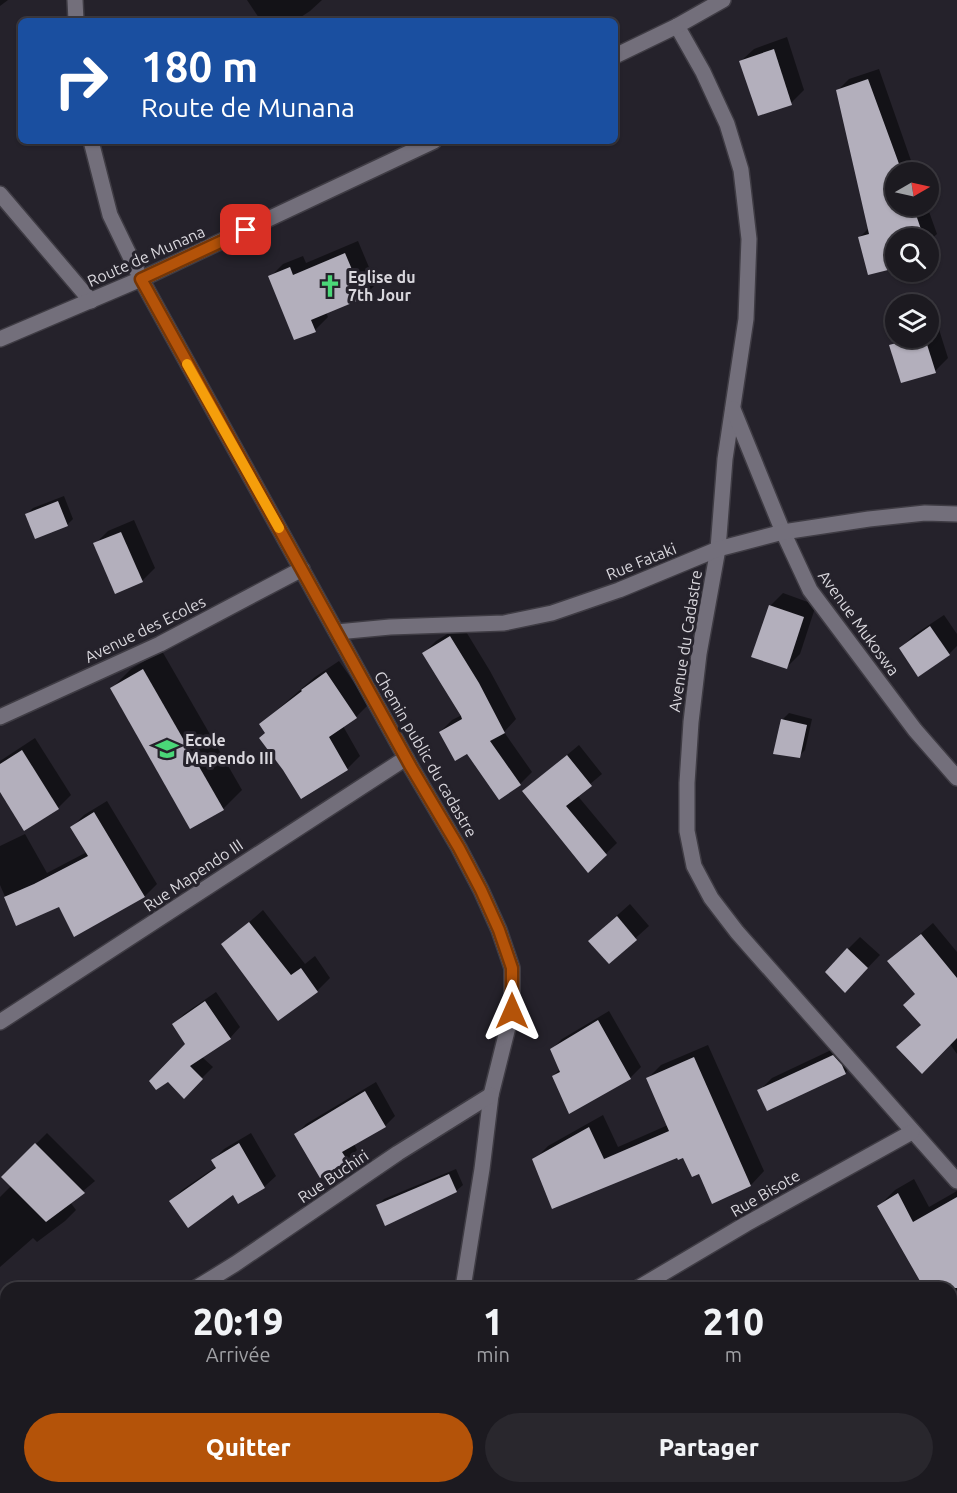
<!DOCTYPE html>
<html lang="fr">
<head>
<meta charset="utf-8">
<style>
	:root { --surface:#1c1a20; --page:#29272d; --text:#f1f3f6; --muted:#a0a1a5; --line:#3a383e; --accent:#b45309 }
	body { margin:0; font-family:Ubuntu,sans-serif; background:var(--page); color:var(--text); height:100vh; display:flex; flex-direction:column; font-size:22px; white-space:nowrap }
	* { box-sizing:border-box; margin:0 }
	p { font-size:20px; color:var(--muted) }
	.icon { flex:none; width:33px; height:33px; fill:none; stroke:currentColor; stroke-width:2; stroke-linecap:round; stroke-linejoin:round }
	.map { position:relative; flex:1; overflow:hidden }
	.drawer { position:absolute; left:0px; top:1282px; width:957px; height:212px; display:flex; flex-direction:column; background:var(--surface); border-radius:18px 18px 0 0; box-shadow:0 2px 4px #0004,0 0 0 2px var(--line) }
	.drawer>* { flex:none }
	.banner { position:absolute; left:18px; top:18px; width:600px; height:126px; border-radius:9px; box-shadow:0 2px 4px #0004,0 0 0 2px var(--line); background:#1a4fa0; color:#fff; overflow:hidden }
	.needle { width:39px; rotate:81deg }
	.controls { position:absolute; left:885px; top:162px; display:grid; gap:12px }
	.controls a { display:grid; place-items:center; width:54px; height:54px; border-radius:50%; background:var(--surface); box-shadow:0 2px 4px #0004,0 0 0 2px var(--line); font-size:30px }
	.pin { position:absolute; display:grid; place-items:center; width:51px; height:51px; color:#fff; margin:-26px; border-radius:12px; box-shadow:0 3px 9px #0006 }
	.me { position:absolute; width:66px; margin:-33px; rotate:0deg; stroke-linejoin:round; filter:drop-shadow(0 0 4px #0008) }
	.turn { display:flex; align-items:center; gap:21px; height:126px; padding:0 24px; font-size:27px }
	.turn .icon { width:78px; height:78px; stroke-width:2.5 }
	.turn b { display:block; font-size:42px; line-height:51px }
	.eta { display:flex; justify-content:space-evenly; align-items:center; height:102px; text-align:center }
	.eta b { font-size:36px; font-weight:800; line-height:42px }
	.button { display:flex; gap:12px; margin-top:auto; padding:12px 24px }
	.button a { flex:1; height:69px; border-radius:36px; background:var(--accent); color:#fff; font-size:24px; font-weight:800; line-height:69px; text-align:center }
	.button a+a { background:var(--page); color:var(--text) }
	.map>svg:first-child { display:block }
	.shadow { fill:#0007 }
	.building { fill:#b3afbc }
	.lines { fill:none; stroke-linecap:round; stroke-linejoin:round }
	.street-casing { stroke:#3f3c44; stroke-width:18 }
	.secondary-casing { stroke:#3f3c44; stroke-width:18 }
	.street { stroke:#736f7b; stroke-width:15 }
	.secondary { stroke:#736f7b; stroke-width:15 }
	.route-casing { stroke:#753606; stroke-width:15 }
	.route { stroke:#b45309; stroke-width:10 }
	.slow { stroke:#f59e0b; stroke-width:10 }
	.labels { text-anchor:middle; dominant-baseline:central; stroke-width:6; stroke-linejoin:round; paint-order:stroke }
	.street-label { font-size:16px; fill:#d9d7dd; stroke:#25222b }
	.poi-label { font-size:16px; font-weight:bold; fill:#d9d7dd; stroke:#25222b; text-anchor:start }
</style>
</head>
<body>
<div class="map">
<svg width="957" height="1493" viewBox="0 0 957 1493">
	<rect width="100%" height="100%" fill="#25222b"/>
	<g class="shadow">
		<polygon points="0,0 8,0 0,6"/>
		<polygon points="247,0 322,0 310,11 295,21 261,21"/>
		<polygon points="787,37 804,90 791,103 759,114 741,61 754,49"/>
		<polygon points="879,69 915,172 896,172 896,206 927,206 937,234 928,242 928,238 860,237 869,228 837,91 849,79"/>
		<polygon points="358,241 376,284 363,297 326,312 328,317 315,330 295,338 270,277 283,264 303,256 306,263"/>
		<polygon points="937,323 948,358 935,371 891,346 899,338 928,338 928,325"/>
		<polygon points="64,496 73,519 67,525 27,514 33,508"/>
		<polygon points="134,520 155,568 142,581 95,544 108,531"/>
		<polygon points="783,593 816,605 800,654 787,667 770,606"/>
		<polygon points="944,615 957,634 957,646 949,654 901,648 914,635"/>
		<polygon points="462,625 490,671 516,719 504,732 532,772 520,784 440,732 452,720 462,715 424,653 436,641"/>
		<polygon points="162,651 242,790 223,809 112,688 131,669"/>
		<polygon points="339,661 369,704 356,717 343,726 360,756 347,769 266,732 261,724 315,677"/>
		<polygon points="789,713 812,719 805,750 799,756 775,753 783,719"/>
		<polygon points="35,738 71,795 58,808 25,829 0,789 0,761"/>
		<polygon points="579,745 602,774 577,795 617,843 588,871 524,791"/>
		<polygon points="107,801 157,884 145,896 75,935 59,905 17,924 0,885 0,846 25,834 47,873 87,852 72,827 84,815"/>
		<polygon points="630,904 649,926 609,962 603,928"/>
		<polygon points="263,910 305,964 315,956 330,978 317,991 223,945"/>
		<polygon points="933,923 957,952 957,1054 950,1044 922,1024 916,993 889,961"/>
		<polygon points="860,937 880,955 858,978 848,949"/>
		<polygon points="216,992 240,1027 230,1038 202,1057 213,1067 184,1096 187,1044 174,1024 184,1014"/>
		<polygon points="609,1011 641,1067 630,1078 570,1112 553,1076 560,1069 552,1049 562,1039"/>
		<polygon points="846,1043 854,1053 858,1060 845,1073 759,1091 772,1078"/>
		<polygon points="708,1045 764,1171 751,1185 713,1202 699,1172 684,1156 678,1156 552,1207 534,1160 548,1146 603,1115 618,1147 668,1125 648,1078 661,1065"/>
		<polygon points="376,1082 395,1116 385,1126 354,1144 357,1150 347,1160 296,1135 306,1124"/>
		<polygon points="47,1133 95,1181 70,1202 76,1210 65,1221 37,1242 33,1238 0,1267 0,1197 12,1185 3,1177"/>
		<polygon points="251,1133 276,1176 264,1187 171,1201 182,1190 217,1166 213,1160 224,1149"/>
		<polygon points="456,1169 463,1185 456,1191 378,1205 384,1199"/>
		<polygon points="914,1179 929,1207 957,1191 957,1370 954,1372 951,1366 951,1288 912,1288 923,1283 879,1206 895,1190"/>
		<polygon points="0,1292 6,1299 6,1332 0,1337"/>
		<polygon points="138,1488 159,1488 162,1493 132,1493"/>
	</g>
	<g class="building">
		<polygon points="774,49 792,105 758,116 739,61"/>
		<polygon points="868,79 902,172 896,172 896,206 913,206 924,238 896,238 896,268 868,275 858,237 869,234 836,90"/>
		<polygon points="345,253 364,298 311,320 316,332 294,340 268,276 290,267 293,275"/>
		<polygon points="915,338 925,338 936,373 901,383 889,345"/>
		<polygon points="58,501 68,526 35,539 25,514"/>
		<polygon points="121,532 143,582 115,594 93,543"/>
		<polygon points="769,605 804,617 787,669 751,657"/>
		<polygon points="930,626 950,655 918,677 899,648"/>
		<polygon points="450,636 479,683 505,733 490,741 521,785 499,800 467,754 455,761 439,732 462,719 461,716 422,653"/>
		<polygon points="143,669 224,810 190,829 110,688"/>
		<polygon points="326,672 357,718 329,737 348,770 301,799 283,770 259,738 265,733 259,724 302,691 301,690"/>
		<polygon points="781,719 807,725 800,758 773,754"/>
		<polygon points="22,750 59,809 24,831 0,792 0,764"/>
		<polygon points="567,755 592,786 566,806 607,855 588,873 522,791"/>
		<polygon points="94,812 145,897 74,937 59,907 16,926 4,897 34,884 88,856 70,827"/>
		<polygon points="617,916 637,940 609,964 588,941"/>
		<polygon points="249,922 291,975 301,968 318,992 278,1021 221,944"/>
		<polygon points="921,934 957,978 957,1038 922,1074 896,1047 921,1025 903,1005 915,994 887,961"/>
		<polygon points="847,948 868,968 845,993 825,972"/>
		<polygon points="205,1001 231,1039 190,1066 203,1079 184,1099 168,1082 156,1090 149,1081 185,1044 172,1024"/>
		<polygon points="598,1020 631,1079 569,1114 552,1076 560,1072 550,1049"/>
		<polygon points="833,1055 842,1065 846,1074 767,1111 757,1090"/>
		<polygon points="694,1057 751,1186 712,1204 699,1174 692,1177 683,1158 678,1160 677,1158 552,1209 532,1159 589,1127 604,1159 669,1131 646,1078"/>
		<polygon points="365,1091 386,1127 342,1152 348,1161 320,1178 294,1134"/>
		<polygon points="35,1143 85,1193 46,1222 1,1177"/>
		<polygon points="239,1143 265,1188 238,1204 233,1195 188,1228 169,1201 216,1168 211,1160"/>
		<polygon points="449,1174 457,1192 385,1226 376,1205"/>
		<polygon points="898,1193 913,1222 957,1197 957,1288 924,1288 877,1206"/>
	</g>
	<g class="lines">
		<g class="street-casing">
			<g id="street">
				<polyline points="75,0 76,21"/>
				<polyline points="677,26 703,72 727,124 741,170 749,239 746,319 725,459 718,549 699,654 691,722 687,783 687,831 694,866 711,898 737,932 957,1181"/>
				<polyline points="91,141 110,215 141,279 411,767 459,848 481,890 499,930 512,968 512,1011 491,1095 482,1169 463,1288"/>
				<polyline points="0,194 91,301"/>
				<polyline points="733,409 783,532 810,590 915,730 957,778"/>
				<polyline points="337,632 390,627 504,623 552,613 619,590 718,549 783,532 869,519 925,513 957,514"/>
				<polyline points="0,717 160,644 302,569"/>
				<path d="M0,1022C136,935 270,845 406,758"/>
				<polyline points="196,1288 235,1264 398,1153 491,1095"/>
				<polyline points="638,1288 746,1224 912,1132"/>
				<polyline points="0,1407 6,1403"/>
				<polyline points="433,1493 434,1488"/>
				<polyline points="956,1493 957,1493"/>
			</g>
		</g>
		<g class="secondary-casing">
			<g id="secondary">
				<polyline points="615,56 677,26 723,0"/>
				<polyline points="0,339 141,279 434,141"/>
			</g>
		</g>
		<use href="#street" class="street"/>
		<use href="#secondary" class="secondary"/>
	</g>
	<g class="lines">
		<g class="route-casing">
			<polyline id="route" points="246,230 141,279 411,767 459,848 481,890 499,930 512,968 512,1011"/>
		</g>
		<use href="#route" class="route"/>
		<polyline class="slow" points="187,364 279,528"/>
	</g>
	<defs>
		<g id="church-bare" transform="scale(1.8)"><path d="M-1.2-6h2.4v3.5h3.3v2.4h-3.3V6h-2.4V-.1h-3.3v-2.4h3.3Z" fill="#4ad778" stroke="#25222b" stroke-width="2.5" paint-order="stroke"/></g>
		<g id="school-bare" transform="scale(1.8)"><path d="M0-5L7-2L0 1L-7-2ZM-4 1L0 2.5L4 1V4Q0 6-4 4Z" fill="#4ad778" stroke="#25222b" stroke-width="2.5" paint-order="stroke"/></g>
	</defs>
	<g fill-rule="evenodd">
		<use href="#church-bare" x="330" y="286"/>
		<use href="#school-bare" x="167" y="749"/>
	</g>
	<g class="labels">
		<g class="street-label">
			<text transform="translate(146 256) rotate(-24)">Route de Munana</text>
			<text transform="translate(641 561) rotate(-22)">Rue Fataki</text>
			<text transform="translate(859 623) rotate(54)">Avenue Mukoswa</text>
			<text transform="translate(145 629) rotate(-26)">Avenue des Ecoles</text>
			<text transform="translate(685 641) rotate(-81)">Avenue du Cadastre</text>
			<text transform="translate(426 754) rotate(60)">Chemin public du cadastre</text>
			<text transform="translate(193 875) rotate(-34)">Rue Mapendo III</text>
			<text transform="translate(333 1176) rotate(-34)">Rue Buchiri</text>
			<text transform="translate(765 1193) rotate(-30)">Rue Bisote</text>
		</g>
		<g class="poi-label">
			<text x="348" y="277">Eglise du<tspan x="348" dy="18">7th Jour</tspan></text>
			<text x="185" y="740">Ecole<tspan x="185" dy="18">Mapendo III</tspan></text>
		</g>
	</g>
</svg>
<div class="controls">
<a><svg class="needle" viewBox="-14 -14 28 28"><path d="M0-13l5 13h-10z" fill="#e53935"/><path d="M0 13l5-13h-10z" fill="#a0a1a5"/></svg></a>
<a><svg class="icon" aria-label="search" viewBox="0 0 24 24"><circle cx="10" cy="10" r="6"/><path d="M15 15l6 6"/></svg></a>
<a><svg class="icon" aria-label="layers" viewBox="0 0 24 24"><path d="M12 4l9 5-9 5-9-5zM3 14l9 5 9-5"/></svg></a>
</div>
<div class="pin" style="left:246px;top:230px;background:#d93025"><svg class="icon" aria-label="arrive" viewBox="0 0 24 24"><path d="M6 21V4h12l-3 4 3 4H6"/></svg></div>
<svg class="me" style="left:512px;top:1011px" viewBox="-20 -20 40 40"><path d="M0-17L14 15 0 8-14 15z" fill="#b45309" stroke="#fff" stroke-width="4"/></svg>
<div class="banner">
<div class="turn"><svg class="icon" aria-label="right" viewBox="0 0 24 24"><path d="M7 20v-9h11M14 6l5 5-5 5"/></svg><div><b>180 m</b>Route de Munana</div></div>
</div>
<section class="drawer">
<div class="eta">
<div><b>20:19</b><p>Arrivée</p></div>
<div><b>1</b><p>min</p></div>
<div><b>210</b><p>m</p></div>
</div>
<div class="button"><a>Quitter</a><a>Partager</a></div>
</section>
</div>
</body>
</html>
